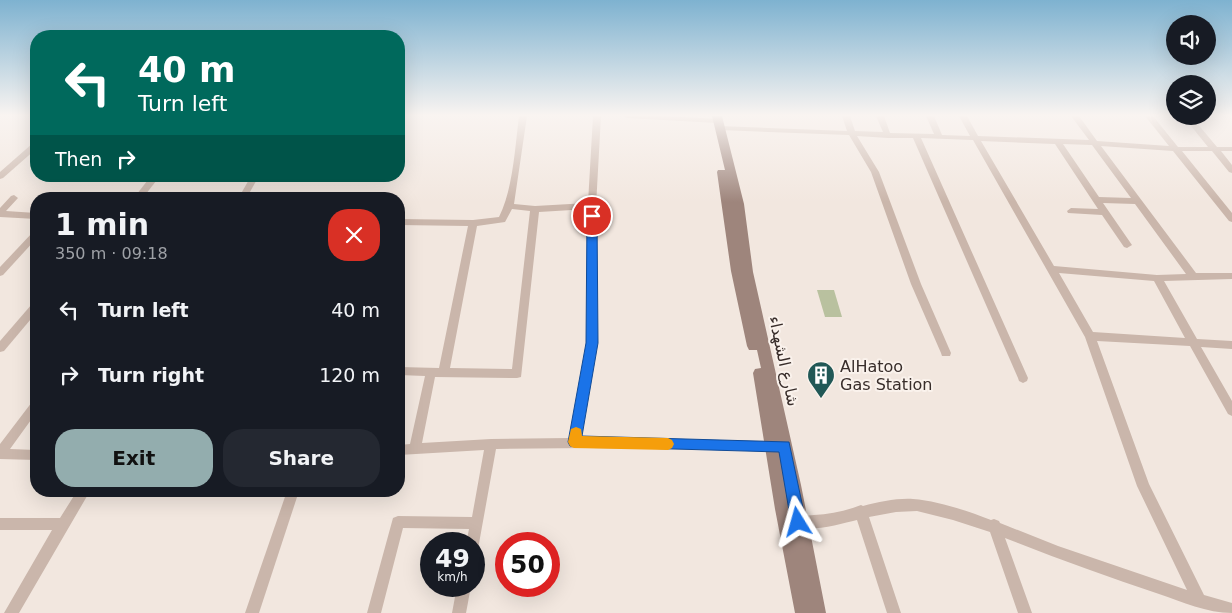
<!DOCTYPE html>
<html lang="en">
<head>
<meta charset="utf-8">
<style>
	:root { --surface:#171b24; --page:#242831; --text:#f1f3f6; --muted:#9ea1a6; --accent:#93adae }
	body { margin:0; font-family:"DejaVu Sans","Noto Naskh Arabic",sans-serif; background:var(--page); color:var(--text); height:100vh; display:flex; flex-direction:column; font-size:19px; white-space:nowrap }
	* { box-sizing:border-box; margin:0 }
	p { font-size:16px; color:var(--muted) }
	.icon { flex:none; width:28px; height:28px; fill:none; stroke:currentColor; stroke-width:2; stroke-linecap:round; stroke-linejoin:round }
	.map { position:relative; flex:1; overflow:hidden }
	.side { position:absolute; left:30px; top:192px; width:375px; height:305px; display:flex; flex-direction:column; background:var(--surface); border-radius:20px; box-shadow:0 5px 20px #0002 }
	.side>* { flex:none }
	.top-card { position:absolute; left:30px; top:30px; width:375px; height:152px; border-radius:20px; box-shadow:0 5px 20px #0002; background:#00695c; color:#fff; overflow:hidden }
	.tools { position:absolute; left:1166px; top:15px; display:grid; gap:10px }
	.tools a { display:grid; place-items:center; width:50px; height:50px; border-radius:50%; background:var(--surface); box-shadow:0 5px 20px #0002; font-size:25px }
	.speed { position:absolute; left:420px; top:532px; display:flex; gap:10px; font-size:25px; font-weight:700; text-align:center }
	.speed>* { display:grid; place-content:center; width:65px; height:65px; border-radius:50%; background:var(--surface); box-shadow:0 5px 20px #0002; line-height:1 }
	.speed small { font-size:12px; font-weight:400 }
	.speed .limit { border:8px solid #d22; background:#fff; color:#111 }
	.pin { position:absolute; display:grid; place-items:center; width:42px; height:42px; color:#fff; margin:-21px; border:2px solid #fff; border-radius:50%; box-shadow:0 1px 5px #0007 }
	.me { position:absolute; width:55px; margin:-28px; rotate:352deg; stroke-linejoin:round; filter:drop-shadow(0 0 4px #0008) }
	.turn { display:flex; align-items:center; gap:18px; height:105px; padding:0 25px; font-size:22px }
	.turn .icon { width:65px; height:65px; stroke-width:2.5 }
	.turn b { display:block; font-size:35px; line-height:42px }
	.then { display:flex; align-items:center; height:48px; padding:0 25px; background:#0003; gap:10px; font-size:19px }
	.round { display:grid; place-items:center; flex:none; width:52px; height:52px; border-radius:20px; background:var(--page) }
	.head { display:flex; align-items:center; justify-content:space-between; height:85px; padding:0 25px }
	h1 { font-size:30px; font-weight:800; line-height:38px }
	.cta { display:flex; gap:10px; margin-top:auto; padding:10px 25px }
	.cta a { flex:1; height:58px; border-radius:20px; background:var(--accent); color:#111; font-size:20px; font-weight:800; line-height:58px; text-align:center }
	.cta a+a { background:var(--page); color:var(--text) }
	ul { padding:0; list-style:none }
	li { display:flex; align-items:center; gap:15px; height:65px; padding:0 25px }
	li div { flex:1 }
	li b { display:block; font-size:19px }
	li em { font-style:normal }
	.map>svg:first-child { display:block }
	.green { fill:#b9c19f }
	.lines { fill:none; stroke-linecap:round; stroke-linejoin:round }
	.minor { fill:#cab6ab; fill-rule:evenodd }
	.secondary { fill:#9e857c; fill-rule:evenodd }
	.route { fill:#1a73e8; stroke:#114b97 }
	.slow { fill:#f59e0b }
	.labels { text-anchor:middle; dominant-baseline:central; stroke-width:4; stroke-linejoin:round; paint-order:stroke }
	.street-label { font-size:16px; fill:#382d2a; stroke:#faf2ec }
	.poi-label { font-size:16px; fill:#382d2a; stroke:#faf2ec; text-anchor:start }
</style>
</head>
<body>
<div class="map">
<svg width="1232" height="613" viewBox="0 0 1232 613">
	<rect width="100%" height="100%" fill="#f2e7df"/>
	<polygon class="green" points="817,290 834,290 842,317 825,317"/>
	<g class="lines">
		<g class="minor">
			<path d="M519,116H527L514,204L535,206L588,203L593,116H601L596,206L597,343L581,438L778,441L782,442L784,446L782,450L778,451L588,448L496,449L478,549L474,550V544H466L469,529L403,528L381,613H367L393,518L398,516L472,517L484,450L399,455V445L410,444L425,376L399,375V367L439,368L468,226L399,225V219L473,220L499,217C513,189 515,148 519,116ZM512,209L530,211L512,369L450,368L477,226L505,222ZM588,209L587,343L569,438L491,439L422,443L435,377L517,378L521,377L539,212Z"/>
			<polygon points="623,116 666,116 718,119 722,121 718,123 627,118"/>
			<path d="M842,116H850L855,131L883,132L876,116H884L890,133L934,134L926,116H934L942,135L970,136L959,116H967L978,136L1089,140L1071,116H1079L1097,141L1169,146L1145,116H1153L1178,147H1208L1183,116H1191L1217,147H1232V151H1221L1232,165V173L1229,172L1212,151H1182L1232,213V222L1229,221L1173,151L1101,146L1196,273H1232V279L1164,281L1197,339L1232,341V349L1201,347L1232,401V416L1228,414L1190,346L1097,341L1149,484L1204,595L1232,603V613C1207,613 1182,602 1159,594C1107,577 1056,558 1005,538L1032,613H1018L990,532L953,520L917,511L896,512L869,517L901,613H887L857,520C840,524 810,533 793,526L792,522L793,518C800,515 807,516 814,515C830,514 846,511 861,505L863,506C879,502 897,498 913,499C938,501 968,511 991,520L994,519L999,521L1000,523L1058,546L1187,590L1137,486L1085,337L973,140L921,138L1028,378L1027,381L1023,383L1019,381L1018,378L913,138H888L857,136L879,172L921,284L951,353L950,356H942L941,353L911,284L871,172L849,135L720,130L716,128L720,126L847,131ZM981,141L1055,144L1098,209L1071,208L1067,211L1068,213L1102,215L1124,247L1127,248L1132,245L1103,203L1135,204L1186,274L1157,275L1054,266ZM1063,144L1092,145L1131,198L1099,197ZM1059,273L1154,281L1185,338L1093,332Z"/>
			<polygon points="33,143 36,143 36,149 3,178 0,179 0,172"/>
			<polygon points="95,176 104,176 97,182 93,179"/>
			<polygon points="151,176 160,176 142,199 133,199"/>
			<polygon points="251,176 259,176 246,199 238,199"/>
			<polygon points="14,195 18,198 6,211 36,213 36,219 0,217 0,208 11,196"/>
			<polygon points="36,231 36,239 3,275 0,276 0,267 33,232"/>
			<polygon points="36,303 36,313 4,351 0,352 0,341 32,304"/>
			<polygon points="36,400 36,413 10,449 36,450 36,460 0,459 0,444 32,402"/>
			<polygon points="77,491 90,491 19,613 4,613 52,530 0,530 0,518 60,518"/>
			<polygon points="287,491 299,491 259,613 245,613"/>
			<polygon points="457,586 471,586 466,613 452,613"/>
		</g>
		<polygon class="secondary" points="712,116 722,116 744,204 753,272 801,485 826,613 795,613 775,509 753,373 755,369 761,368 757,350 749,350 747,346 731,271 717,172 718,170 725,170"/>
	</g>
	<linearGradient id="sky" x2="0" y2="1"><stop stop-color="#7eb2d0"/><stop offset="0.57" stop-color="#f9f4f1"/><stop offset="1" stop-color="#f9f4f1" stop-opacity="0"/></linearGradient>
	<rect width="1232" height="202" fill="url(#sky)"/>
	<polygon class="route" points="592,213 597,216 598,343 582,436 789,442 806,522 803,527 798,529 793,527 791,522 779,452 570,446 568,442 586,343 587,216"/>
	<polygon class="slow" points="576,427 581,429 582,436 668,438 672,440 674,444 672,448 668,450 574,448 570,446 568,442 571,429"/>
	<defs>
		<g id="building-pin" transform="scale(1.4375)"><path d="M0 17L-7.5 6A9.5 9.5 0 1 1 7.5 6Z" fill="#215856" stroke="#faf2ec"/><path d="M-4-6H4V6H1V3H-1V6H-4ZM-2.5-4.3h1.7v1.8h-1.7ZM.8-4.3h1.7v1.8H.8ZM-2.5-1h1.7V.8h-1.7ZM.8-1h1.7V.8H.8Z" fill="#fff"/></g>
	</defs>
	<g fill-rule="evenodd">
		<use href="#building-pin" x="821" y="375"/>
	</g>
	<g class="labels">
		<g class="street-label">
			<text transform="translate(784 361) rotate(78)">شارع الشهداء</text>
		</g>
		<g class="poi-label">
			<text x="840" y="366">AlHatoo<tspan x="840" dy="18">Gas Station</tspan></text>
		</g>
	</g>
</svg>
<div class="tools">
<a><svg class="icon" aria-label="sound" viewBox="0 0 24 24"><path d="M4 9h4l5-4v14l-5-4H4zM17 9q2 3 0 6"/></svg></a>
<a><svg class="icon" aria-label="layers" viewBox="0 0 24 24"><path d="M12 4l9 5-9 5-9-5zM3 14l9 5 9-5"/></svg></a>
</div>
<div class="speed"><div>49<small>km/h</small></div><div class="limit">50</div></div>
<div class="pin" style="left:592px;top:216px;background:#d93025"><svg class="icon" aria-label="arrive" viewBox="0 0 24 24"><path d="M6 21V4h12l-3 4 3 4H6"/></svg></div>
<svg class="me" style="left:798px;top:522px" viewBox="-20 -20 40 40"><path d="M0-17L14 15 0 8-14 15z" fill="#1a73e8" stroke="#fff" stroke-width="4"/></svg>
<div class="top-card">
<div class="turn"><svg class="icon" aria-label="left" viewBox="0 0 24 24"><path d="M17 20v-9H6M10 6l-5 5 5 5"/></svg><div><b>40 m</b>Turn left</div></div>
<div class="then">Then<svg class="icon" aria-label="right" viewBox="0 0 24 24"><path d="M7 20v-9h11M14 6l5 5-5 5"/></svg></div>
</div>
<section class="side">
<div class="head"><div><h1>1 min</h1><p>350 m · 09:18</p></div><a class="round" style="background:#d93025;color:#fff"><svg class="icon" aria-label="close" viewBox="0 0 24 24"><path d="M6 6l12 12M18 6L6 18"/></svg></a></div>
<ul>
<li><svg class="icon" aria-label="left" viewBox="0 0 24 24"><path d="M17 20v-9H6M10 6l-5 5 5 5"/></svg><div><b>Turn left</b></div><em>40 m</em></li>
<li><svg class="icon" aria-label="right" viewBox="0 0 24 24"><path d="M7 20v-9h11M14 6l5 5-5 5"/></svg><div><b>Turn right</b></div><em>120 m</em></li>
</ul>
<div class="cta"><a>Exit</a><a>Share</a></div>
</section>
</div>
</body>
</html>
